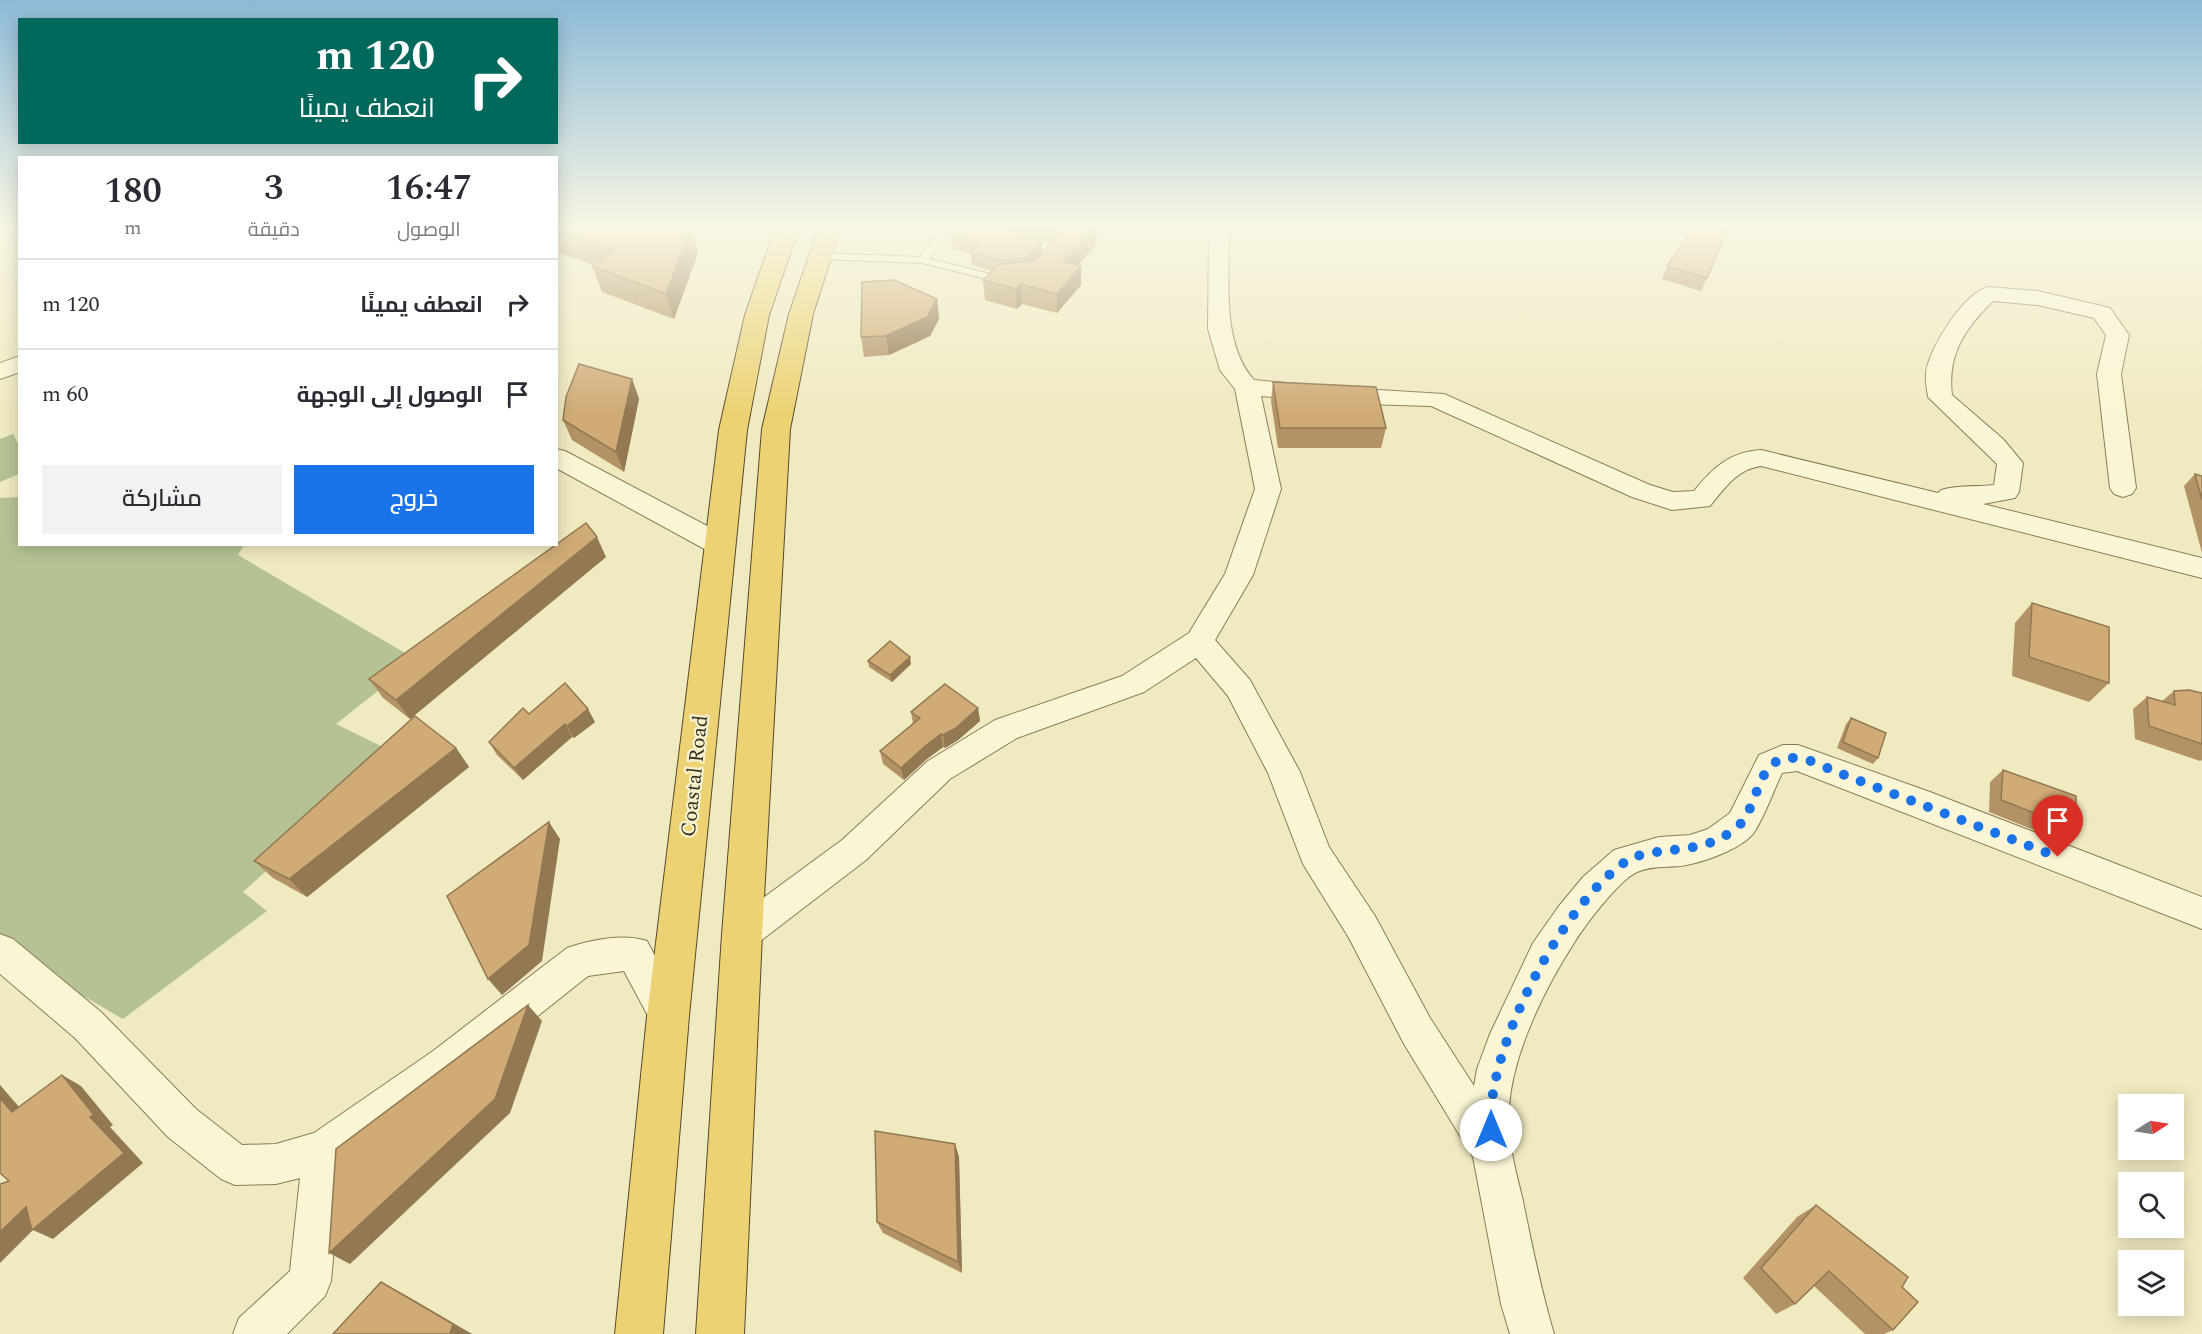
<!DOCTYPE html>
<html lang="ar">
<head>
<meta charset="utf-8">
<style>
	:root { --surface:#fff; --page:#f2f2f3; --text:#2b2b33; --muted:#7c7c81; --line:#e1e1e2; --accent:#1a73e8 }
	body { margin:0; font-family:Spectral,Cairo,serif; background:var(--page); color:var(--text); direction:rtl; height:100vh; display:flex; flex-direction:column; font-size:22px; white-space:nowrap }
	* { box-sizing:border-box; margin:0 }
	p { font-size:20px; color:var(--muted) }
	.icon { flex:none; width:33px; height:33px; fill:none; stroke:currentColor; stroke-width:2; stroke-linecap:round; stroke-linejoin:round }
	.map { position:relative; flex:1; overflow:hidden; direction:ltr }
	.details { position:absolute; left:18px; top:156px; width:540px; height:390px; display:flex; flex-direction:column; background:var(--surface); border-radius:0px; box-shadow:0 3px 15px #0003; direction:rtl }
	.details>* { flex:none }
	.hud { position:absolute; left:18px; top:18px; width:540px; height:126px; border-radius:0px; box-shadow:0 3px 15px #0003; direction:rtl; background:#00695c; color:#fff; overflow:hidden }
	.needle { width:39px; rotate:78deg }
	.fabs { position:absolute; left:2118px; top:1094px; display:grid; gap:12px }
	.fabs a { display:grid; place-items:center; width:66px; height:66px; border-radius:0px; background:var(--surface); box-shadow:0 3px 15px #0003; font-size:30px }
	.pin { position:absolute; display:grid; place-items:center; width:51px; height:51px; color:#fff; margin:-62px -26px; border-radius:50% 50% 50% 0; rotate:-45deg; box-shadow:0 0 6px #0007 }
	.pin .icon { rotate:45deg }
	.me { position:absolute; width:66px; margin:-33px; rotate:0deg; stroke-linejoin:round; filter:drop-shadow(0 0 4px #0008) }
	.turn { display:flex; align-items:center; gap:21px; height:126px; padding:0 24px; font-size:27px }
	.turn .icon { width:78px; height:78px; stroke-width:2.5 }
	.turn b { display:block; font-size:42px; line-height:51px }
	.eta { display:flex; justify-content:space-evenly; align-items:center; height:102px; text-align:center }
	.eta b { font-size:36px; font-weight:600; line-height:42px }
	.action { display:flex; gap:12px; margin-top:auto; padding:12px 24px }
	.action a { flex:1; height:69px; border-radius:0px; background:var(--accent); color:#fff; font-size:24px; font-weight:600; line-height:69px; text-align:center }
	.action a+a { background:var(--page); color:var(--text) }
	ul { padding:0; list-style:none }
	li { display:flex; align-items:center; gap:18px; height:90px; padding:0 24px; border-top:2px solid var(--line) }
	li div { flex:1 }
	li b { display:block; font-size:22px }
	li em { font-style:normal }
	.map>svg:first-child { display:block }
	.cemetery { fill:#b5c394 }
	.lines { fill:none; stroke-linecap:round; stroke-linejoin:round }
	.service-casing { stroke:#8a7c58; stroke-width:2 }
	.minor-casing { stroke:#8a7c58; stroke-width:2 }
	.trunk-casing { stroke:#58482c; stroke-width:2 }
	.service { fill:#faf6d5; fill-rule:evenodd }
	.minor { fill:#faf6d5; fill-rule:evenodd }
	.trunk { fill:#ecd272; fill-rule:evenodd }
	.wall { fill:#b39365; fill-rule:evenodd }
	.shaded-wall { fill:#927853 }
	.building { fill:#d0ab76; stroke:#927853; stroke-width:1.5 }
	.route { stroke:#1a73e8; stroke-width:10; stroke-dasharray:0 18 }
	.labels { text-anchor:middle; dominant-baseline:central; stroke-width:4.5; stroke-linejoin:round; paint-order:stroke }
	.street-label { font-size:21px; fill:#39301d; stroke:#f7f3d1 }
</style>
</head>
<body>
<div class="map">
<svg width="2202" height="1334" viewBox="0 0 2202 1334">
	<rect width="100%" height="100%" fill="#f0eac1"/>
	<g class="cemetery">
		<polygon points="13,434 19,445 19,474 0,482 0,439"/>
		<polygon points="19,497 20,544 244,545 238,555 417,660 336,724 395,753 243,892 267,911 123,1019 0,948 0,498"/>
	</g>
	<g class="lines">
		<g class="service-casing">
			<polygon id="service" points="945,227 955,227 929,259 995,275 1012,276 1012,280 995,281 922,263 820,259 815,256 820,253 919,257"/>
		</g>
		<g class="minor-casing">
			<g id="minor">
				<path d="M1209,227H1229C1230,275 1220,342 1254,380L1330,387L1444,394L1650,485L1673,492L1694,491C1713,468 1729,452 1761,450L1938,493L1941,490C1957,485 1976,487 1994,485L1997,464L1928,397C1927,389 1925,381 1926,373C1929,348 1963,294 1988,287L2038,291L2110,308L2129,335L2121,374L2136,488L2132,494L2123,497L2114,494L2110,488L2097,374L2106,335L2094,318L2038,305L1993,301C1965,328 1947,355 1952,395L2003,439L2023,463L2019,492L2015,498L1983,504L2202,558V578L1761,466C1737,469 1724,489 1710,506L1672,510L1632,497L1431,406L1330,403L1261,396L1281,489L1253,575L1215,640L1250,680L1300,772L1329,847L1375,916L1430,1018L1474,1086L1477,1069L1490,1034L1533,943L1559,906L1583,877L1614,850L1659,837L1690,835L1708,829L1730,813L1759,755L1783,745H1798L1930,792L2202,897V929L1797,771L1782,773C1773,792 1766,813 1755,831C1745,847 1709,860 1691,864C1674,869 1655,864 1637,872C1619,880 1585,925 1574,943C1545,988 1513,1052 1509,1107C1506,1138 1516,1171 1523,1201C1532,1246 1541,1290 1554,1334H1510L1501,1304L1473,1157L1404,1044L1349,938L1303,864L1268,773L1228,696L1196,658L1144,692L1017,738L950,779L866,860L755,945L742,950L729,945L724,934L729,923L842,840L928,761L995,720L1122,676L1189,633L1225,574L1255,489L1235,389L1220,370L1208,329Z"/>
				<polygon points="20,356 20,372 0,379 0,363"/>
				<polygon points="556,449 565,451 730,538 734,545 730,552 720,555 710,552 556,468"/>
				<path d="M0,934L13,939L101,1012L196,1109L242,1145L276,1144L314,1133L433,1051L567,948C590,940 624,933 647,941L687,1016L681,1029L668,1034L655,1029L624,971L588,976L461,1077L342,1162L331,1281L325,1296L287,1334H233L239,1318L290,1271L300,1178L276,1184L235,1185L221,1179L168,1137L75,1038L0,974Z"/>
			</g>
		</g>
		<g class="trunk-casing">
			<g id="trunk">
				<polygon points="781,227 803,227 794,243 769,315 747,430 689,1016 663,1334 615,1334 647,1016 719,430 745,315 770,243"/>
				<polygon points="819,227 841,227 813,314 790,429 762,934 744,1334 696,1334 722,934 762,429 789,314"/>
			</g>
		</g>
		<use href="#service" class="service"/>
		<use href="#minor" class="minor"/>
		<use href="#trunk" class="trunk"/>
	</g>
	<g class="wall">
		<polygon points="556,227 691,228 698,253 674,319 602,292 592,266 594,265 556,252"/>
		<path d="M961,227H1097V244L1078,265L1081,266V285L1057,313L1022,304L1017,309L985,300L983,280L992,271L972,265L971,254L953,249L951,236ZM1042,241L1051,243L1042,253Z"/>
		<polygon points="1727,231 1701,291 1662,279 1667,266"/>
		<polygon points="937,299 939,319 930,336 889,355 864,357 861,337"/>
		<polygon points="632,379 639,399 624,472 572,440 563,420"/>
		<polygon points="1273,382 1386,428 1381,448 1278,448 1271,401"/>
		<polygon points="2195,474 2202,476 2202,553 2184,486"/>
		<polygon points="606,557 410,719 383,698 369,679"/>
		<polygon points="2032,603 2109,683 2089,702 2012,676 2015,623"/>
		<polygon points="868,661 911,664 892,682 869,667"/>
		<polygon points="2174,691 2202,693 2202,760 2200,761 2135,739 2133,709 2147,697 2162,701"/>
		<polygon points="978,708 980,721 958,740 945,748 943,747 927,759 904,780 883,764 880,751 913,724 911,712"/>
		<polygon points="529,714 595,722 574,738 572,737 523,780 497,755 489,742"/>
		<polygon points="1851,718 1878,758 1873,764 1837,748 1846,724"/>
		<polygon points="456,748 469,767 307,897 273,878 254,861"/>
		<polygon points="2003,770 2076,829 2062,841 1989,812 1990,782"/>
		<polygon points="955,1144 959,1157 962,1273 883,1233 877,1222"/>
		<polygon points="1816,1205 1902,1287 1893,1330 1884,1334 1865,1334 1814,1286 1795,1304 1776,1314 1743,1278 1797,1217"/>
	</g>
	<g class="shaded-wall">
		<polygon points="1096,227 1097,227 1097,244 1064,281 1064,262"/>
		<polygon points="691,228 698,253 674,319 666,294"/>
		<polygon points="1042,241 1042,254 1026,272 1025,259"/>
		<polygon points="1081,266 1081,285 1057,313 1057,294"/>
		<polygon points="1021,284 1022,304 1017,309 1016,289"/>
		<polygon points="937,299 939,319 930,336 889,355 886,336"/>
		<polygon points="632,379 639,399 624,472 616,452"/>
		<polygon points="597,537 606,557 410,719 396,700"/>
		<polygon points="910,657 911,664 892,682 890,675"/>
		<polygon points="978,708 980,721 958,740 945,748 943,735"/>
		<polygon points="588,709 595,722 574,738 567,726"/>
		<polygon points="565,724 572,737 523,780 514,768"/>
		<polygon points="941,734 943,747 927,759 904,780 901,768 924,747"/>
		<polygon points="456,748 469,767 307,897 289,879"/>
		<polygon points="549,822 560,839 542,961 502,995 488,979"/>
		<polygon points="528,1005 542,1021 510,1113 350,1264 329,1253"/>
		<polygon points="62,1075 81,1086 113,1125 110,1127 143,1163 53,1239 33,1230 0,1263 0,1232"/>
		<polygon points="0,1085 33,1123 12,1112 0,1098"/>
		<polygon points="955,1144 959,1157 962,1273 958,1262"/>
		<polygon points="381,1282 407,1296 472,1334 450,1334"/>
	</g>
	<g class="building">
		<polygon points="556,227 687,227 691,228 666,294 592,266 615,250 556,230"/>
		<polygon points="961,227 999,227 1041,238 1042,241 1025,259 997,260 971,252 980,244 951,236"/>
		<polygon points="1053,227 1096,227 1064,262 1081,266 1057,294 1021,284 1016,289 983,280 999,264 1035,261 1058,235"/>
		<polygon points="1693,227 1708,227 1727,231 1707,278 1667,266"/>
		<polygon points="894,280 937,299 927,317 886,336 861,337 862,282"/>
		<polygon points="579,364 632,379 616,452 563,420 566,397"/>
		<polygon points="1273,382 1376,387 1386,428 1280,428"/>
		<polygon points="2195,474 2202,476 2202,500"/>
		<polygon points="586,523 597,537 396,700 369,679"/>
		<polygon points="2032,603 2109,627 2109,683 2029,657"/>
		<polygon points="890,641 910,657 890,675 868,661"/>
		<polygon points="565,683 588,709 567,726 565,724 514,768 489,742 523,708 529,714"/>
		<polygon points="945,684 978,708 956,728 943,735 941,734 924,747 901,768 880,751 920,718 911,712"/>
		<polygon points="2189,690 2202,693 2202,744 2149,726 2147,697 2175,705 2174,691"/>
		<polygon points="415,716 456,748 289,879 254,861"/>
		<polygon points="1851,718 1886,733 1878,758 1843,742"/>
		<polygon points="2003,770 2076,796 2076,829 2001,800"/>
		<polygon points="549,822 529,945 488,979 447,896"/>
		<polygon points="528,1005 495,1099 329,1253 336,1149"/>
		<polygon points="62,1075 94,1115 90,1117 124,1153 32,1230 26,1207 0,1232 0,1184 9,1181 0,1173 0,1098 12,1112"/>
		<polygon points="875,1131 955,1144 958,1262 877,1222"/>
		<polygon points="1816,1205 1908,1277 1902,1287 1918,1302 1893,1330 1829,1271 1795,1304 1761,1268"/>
		<polygon points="381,1282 453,1324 450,1334 333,1334"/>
	</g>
	<linearGradient id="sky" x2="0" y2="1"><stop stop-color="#8dbad8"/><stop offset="0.55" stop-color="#f8f6e3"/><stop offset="1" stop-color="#f8f6e3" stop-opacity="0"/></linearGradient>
	<rect width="2202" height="414" fill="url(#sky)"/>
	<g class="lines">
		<path class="route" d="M1491,1130C1485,1051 1560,908 1625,862C1646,847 1692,854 1721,838C1727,835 1738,828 1742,822C1760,799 1758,755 1795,758C1808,758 1822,766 1834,771L2058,857"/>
	</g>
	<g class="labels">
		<g class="street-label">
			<text transform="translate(695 776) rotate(-84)">Coastal Road</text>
		</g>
	</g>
</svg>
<div class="fabs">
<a><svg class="needle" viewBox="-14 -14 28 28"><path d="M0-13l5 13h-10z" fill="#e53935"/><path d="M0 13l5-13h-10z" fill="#7c7c81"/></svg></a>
<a><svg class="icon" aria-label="search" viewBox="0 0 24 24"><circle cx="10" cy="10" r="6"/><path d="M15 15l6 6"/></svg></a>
<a><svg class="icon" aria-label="layers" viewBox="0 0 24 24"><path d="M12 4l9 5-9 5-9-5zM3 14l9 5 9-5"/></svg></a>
</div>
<div class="pin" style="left:2058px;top:857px;background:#d93025"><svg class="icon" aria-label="arrive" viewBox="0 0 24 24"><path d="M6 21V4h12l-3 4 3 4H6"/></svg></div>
<svg class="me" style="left:1491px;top:1130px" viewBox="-20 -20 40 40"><circle r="19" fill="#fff"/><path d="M0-13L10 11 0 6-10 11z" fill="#1a73e8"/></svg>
<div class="hud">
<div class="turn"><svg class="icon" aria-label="right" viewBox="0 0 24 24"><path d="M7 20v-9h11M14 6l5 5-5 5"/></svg><div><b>120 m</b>انعطف يمينًا</div></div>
</div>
<section class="details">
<div class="eta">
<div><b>16:47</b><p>الوصول</p></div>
<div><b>3</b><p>دقيقة</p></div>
<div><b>180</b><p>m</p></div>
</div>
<ul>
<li><svg class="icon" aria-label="right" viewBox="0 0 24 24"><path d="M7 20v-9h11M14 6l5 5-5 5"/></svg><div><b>انعطف يمينًا</b></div><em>120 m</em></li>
<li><svg class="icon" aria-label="arrive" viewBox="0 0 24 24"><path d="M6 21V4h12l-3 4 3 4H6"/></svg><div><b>الوصول إلى الوجهة</b></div><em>60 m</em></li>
</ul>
<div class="action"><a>خروج</a><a>مشاركة</a></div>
</section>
</div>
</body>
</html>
